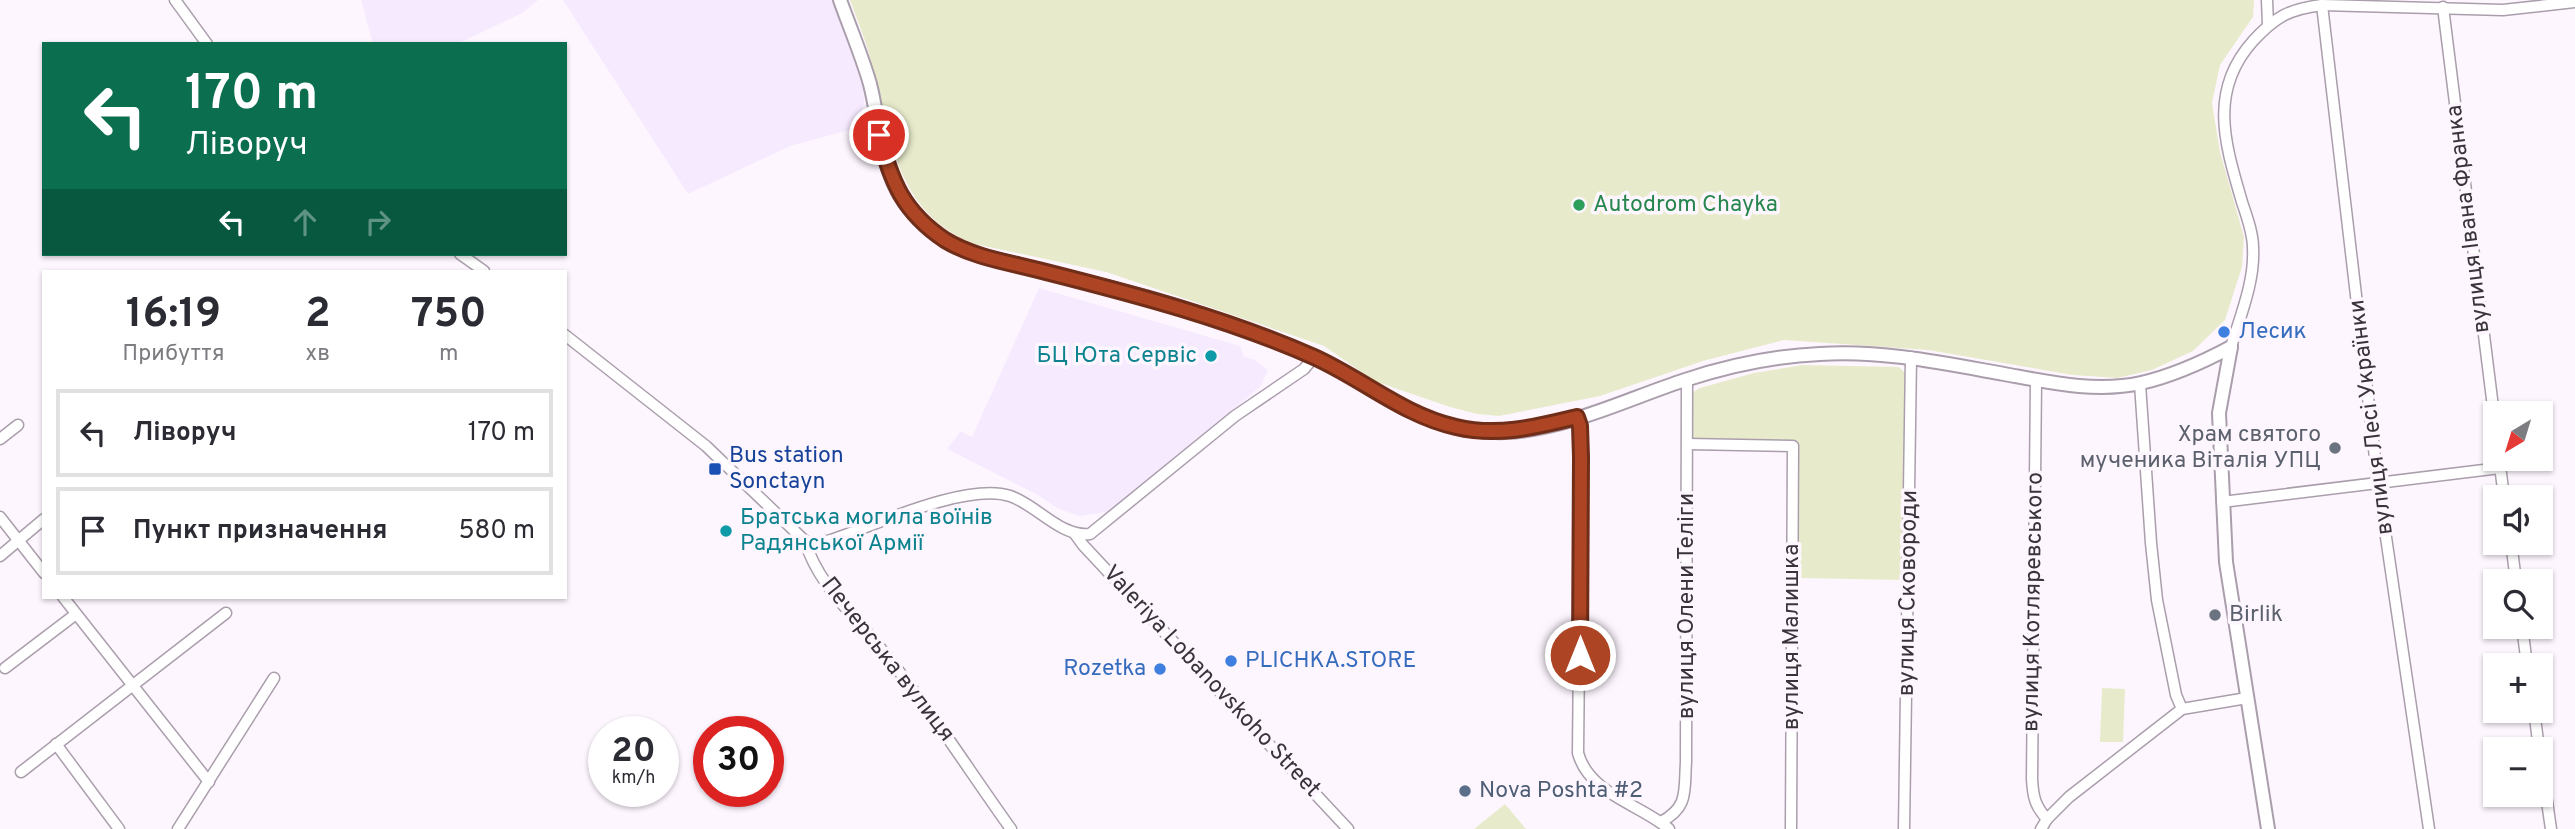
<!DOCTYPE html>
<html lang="uk">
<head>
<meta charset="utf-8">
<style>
	:root { --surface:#fff; --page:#f7f7f7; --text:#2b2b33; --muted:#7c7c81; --line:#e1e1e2 }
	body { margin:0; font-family:Overpass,sans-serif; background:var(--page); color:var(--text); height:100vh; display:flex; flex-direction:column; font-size:26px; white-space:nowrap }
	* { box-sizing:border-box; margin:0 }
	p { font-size:23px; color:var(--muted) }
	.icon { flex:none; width:38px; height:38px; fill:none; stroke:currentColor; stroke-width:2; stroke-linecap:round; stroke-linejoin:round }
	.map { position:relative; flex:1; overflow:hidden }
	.drawer { position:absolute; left:42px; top:270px; width:525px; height:329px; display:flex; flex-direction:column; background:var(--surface); border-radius:0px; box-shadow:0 2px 5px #0004 }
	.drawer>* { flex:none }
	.top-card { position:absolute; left:42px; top:42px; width:525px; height:214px; border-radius:0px; box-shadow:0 2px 5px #0004; background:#0b6e4f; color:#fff; overflow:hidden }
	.needle { width:46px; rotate:218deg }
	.tools { position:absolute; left:2483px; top:401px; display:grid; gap:14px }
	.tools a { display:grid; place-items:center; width:70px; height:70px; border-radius:0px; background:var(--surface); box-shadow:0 2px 5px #0004; font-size:35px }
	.speed { position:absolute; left:588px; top:716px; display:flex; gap:14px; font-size:35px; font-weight:700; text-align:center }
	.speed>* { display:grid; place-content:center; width:91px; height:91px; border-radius:50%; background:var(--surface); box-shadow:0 2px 5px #0004; line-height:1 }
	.speed small { font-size:18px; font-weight:400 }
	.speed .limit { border:10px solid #d22; background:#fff; color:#111 }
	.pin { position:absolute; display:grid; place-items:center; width:60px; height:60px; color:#fff; margin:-30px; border:4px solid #fff; border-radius:50%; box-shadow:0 2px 7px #0007 }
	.me { position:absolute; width:77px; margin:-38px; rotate:0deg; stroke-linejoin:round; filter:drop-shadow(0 0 5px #0008) }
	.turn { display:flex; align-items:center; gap:24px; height:147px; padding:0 28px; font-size:32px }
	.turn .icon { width:91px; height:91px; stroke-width:2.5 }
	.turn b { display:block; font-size:49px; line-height:60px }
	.lanes { display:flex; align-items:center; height:66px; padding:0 28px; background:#0003; justify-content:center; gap:35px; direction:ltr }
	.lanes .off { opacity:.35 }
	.eta { display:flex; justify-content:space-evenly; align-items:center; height:119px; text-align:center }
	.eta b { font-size:42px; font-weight:700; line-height:49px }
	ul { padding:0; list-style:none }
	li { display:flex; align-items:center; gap:21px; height:88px; margin:0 14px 10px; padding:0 14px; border:4px solid var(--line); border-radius:0px }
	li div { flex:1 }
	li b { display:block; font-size:26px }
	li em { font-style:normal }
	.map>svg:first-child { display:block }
	.industrial { fill:#f6eafe }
	.green { fill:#e8ebcb }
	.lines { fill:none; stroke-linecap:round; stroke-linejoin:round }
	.minor-casing { stroke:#aa9eac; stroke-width:13 }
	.tertiary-casing { stroke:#aa9eac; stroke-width:16 }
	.minor { stroke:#fff; stroke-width:10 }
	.tertiary { stroke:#fff; stroke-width:12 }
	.route-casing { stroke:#702d18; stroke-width:18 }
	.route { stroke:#ad4525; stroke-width:12 }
	.leisure-dot { fill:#2e9e5b; stroke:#fef6ff; stroke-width:2.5 }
	.shop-dot { fill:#3f7fe0; stroke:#fef6ff; stroke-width:2.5 }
	.culture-dot { fill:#0f9aa8; stroke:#fef6ff; stroke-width:2.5 }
	.worship-dot { fill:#6b7280; stroke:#fef6ff; stroke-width:2.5 }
	.transit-dot { fill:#1a4fb4; stroke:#fef6ff; stroke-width:2.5 }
	.service-dot { fill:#5c6f8a; stroke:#fef6ff; stroke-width:2.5 }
	.labels { text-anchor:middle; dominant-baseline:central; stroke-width:7; stroke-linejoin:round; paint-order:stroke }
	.leisure-label { font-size:23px; fill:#27864d; stroke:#fef6ff; text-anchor:start }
	.street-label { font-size:23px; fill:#383439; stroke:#fef6ff }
	.shop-label { font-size:23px; fill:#366cbe; stroke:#fef6ff; text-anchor:start }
	.culture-label { font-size:23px; fill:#0d838f; stroke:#fef6ff; text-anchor:end }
	.worship-label { font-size:23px; fill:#5b616d; stroke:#fef6ff; text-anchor:end }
	.transit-label { font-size:23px; fill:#164399; stroke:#fef6ff; text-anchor:start }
	.service-label { font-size:23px; fill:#4e5e75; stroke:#fef6ff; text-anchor:start }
</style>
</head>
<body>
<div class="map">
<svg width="2575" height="829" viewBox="0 0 2575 829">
	<rect width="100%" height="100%" fill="#fef6ff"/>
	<g class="industrial">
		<polygon points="361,0 538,0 524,12 457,44 373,44"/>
		<polygon points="563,0 833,0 863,87 864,103 860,120 849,130 790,146 688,194"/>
		<polygon points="1039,288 1240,346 1244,357 1255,360 1268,370 1261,386 1113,511 1079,516 1057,508 1038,495 947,449 961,431 972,437"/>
	</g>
	<g class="green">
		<path d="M850,0H2254L2253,17L2220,65L2212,103L2220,152L2244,237L2242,267L2225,320L2193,351L2152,370L2117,378L2073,375L1928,350L1784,340L1703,361L1600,396L1499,416L1477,414L1450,407L1374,381L1324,346L1106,272L975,244C895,214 889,132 871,61C866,40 857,20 850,0Z"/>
		<polygon points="1803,365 1899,367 1905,373 1906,443 1903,580 1799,578 1797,442 1696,441 1690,436 1690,401 1693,392 1700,388 1754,373"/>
		<polygon points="2102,688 2125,689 2123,742 2100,742"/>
		<polygon points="1505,804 1526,829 1474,829"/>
	</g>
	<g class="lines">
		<g class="minor-casing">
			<g id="minor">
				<polyline points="175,0 207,44"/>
				<polyline points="2267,0 2268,25"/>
				<polyline points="2322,5 2378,483 2429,829"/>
				<polyline points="2443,7 2496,431"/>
				<polyline points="460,254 484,271"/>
				<path d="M565,335L706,446L805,541C818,585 854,615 882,650C929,707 968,769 1011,829"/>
				<path d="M2231,347C2240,317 2255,281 2253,248C2253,233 2247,217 2242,202C2225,144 2208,91 2253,41C2275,17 2289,9 2322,5L2503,10L2575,2"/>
				<path d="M2036,380L2032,779C2033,797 2035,806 2047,819"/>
				<polyline points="2140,384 2151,543 2157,600 2176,695 2182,709"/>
				<path d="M1577,417L1580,426L1581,457L1578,753C1589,794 1640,804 1669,829"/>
				<polyline points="0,439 18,425"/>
				<polyline points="1688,444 1793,446 1791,829"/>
				<polyline points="2499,458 2504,497"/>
				<polyline points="2222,502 2500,468"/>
				<polyline points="0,517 44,573"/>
				<polyline points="1075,534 1083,545 1348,829"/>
				<path d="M805,541L813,544L831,540C875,525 967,482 1010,496C1037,505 1060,537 1090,534L1235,416L1304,369L1314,357"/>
				<polyline points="2511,542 2516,581"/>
				<polyline points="0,556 44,519"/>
				<polyline points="63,597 209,782"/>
				<polyline points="2522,626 2527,665"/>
				<polyline points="5,668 76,614"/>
				<polyline points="2534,710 2539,749"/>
				<polyline points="56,744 119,829"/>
				<polyline points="2541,760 2551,829"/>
				<polyline points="21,772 226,613"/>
				<path d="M1661,822C1689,807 1684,791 1686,762L1687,379"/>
				<polyline points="178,829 274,678"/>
				<polyline points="1904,829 1911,357"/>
				<polyline points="2041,829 2047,819 2069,797 2182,709 2247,698"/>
			</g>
		</g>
		<g class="tertiary-casing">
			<g id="tertiary">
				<path d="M840,0C850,28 862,56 870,84C881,127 880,178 913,213C926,226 941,239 958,247C977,256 999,260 1020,265C1062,276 1104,286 1146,297C1202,313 1259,333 1313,357C1382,388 1424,435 1506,432C1568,429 1627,399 1685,380C1727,366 1775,356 1820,354C1882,350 1943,363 2004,374C2048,382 2096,393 2141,383C2172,376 2203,362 2231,347"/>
				<polyline points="2231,347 2219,413 2226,562 2268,829"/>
			</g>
		</g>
		<use href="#minor" class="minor"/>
		<use href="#tertiary" class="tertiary"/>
	</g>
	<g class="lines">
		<g class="route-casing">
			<path id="route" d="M879,135C891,181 903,212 945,240C974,258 1013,263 1046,272C1137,295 1228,319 1314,357C1363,379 1403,415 1456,427C1498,437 1536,427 1577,417L1580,426L1581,457L1580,655"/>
		</g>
		<use href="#route" class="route"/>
	</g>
	<circle class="leisure-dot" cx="1579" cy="205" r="7"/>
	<g class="shop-dot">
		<circle cx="2224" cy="332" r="7"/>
		<circle cx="1231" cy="661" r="7"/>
		<circle cx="1160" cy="669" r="7"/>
	</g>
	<g class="culture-dot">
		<circle cx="1211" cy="356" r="7"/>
		<circle cx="726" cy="531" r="7"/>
	</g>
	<g class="worship-dot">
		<circle cx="2335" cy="448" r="7"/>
		<circle cx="2215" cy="615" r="7"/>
	</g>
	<rect class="transit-dot" x="708" y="462" width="14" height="14" rx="3.5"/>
	<circle class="service-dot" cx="1465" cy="791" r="7"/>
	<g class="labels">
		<g class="leisure-label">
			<text x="1593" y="205">Autodrom Chayka</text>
		</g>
		<g class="street-label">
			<text transform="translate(2469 219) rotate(-97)">вулиця Івана Франка</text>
			<text transform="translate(2372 417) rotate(-97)">вулиця Лесі Українки</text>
			<text transform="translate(1909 593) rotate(-89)">вулиця Сковороди</text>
			<text transform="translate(2034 602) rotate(-89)">вулиця Котляревського</text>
			<text transform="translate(1687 606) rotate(-90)">вулиця Олени Теліги</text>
			<text transform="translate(1792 637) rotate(-90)">вулиця Малишка</text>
			<text transform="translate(887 660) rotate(52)">Печерська вулиця</text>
			<text transform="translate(1211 682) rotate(47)">Valeriya Lobanovskoho Street</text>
		</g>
		<g class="shop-label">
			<text x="2238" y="332">Лесик</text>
			<text x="1245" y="661">PLICHKA.STORE</text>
			<text x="1146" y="669" text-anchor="end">Rozetka</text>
		</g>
		<g class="culture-label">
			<text x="1197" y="356">БЦ Юта Сервіс</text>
			<text x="740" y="518" text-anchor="start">Братська могила воїнів<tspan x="740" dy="26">Радянської Армії</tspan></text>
		</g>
		<g class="worship-label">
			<text x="2321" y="435">Храм святого<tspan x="2321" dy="26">мученика Віталія УПЦ</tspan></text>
			<text x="2229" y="615" text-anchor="start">Birlik</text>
		</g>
		<g class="transit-label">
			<text x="729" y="456">Bus station<tspan x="729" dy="26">Sonctayn</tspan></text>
		</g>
		<g class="service-label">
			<text x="1479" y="791">Nova Poshta #2</text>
		</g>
	</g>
</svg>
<div class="tools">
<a><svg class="needle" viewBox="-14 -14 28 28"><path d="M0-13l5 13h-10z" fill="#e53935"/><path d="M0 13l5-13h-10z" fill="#7c7c81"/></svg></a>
<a><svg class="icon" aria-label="sound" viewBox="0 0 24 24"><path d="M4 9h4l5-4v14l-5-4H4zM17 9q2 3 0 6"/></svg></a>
<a><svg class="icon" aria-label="search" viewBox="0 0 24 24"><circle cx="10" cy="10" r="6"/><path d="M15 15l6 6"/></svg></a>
<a>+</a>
<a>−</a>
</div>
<div class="speed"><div>20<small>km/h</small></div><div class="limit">30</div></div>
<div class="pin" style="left:879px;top:135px;background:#d93025"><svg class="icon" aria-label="arrive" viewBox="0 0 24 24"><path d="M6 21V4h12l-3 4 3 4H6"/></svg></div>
<svg class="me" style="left:1580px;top:655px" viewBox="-20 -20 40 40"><circle r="17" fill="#ad4525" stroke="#fff" stroke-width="3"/><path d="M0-11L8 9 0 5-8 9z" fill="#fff"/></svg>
<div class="top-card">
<div class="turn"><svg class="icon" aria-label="left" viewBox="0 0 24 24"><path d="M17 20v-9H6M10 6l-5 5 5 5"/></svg><div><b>170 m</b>Ліворуч</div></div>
<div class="lanes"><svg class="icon" aria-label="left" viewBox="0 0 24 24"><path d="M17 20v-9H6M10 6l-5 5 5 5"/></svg><svg class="icon off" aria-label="ahead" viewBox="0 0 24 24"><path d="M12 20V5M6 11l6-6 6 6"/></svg><svg class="icon off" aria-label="right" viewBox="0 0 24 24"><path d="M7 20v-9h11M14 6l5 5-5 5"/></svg></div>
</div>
<section class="drawer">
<div class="eta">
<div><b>16:19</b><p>Прибуття</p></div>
<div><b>2</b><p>хв</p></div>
<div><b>750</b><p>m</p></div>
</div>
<ul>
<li><svg class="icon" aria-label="left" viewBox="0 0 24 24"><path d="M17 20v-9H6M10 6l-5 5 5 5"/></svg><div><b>Ліворуч</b></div><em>170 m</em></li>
<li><svg class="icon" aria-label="arrive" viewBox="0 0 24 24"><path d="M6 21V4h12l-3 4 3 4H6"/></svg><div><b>Пункт призначення</b></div><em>580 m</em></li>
</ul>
</section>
</div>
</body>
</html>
